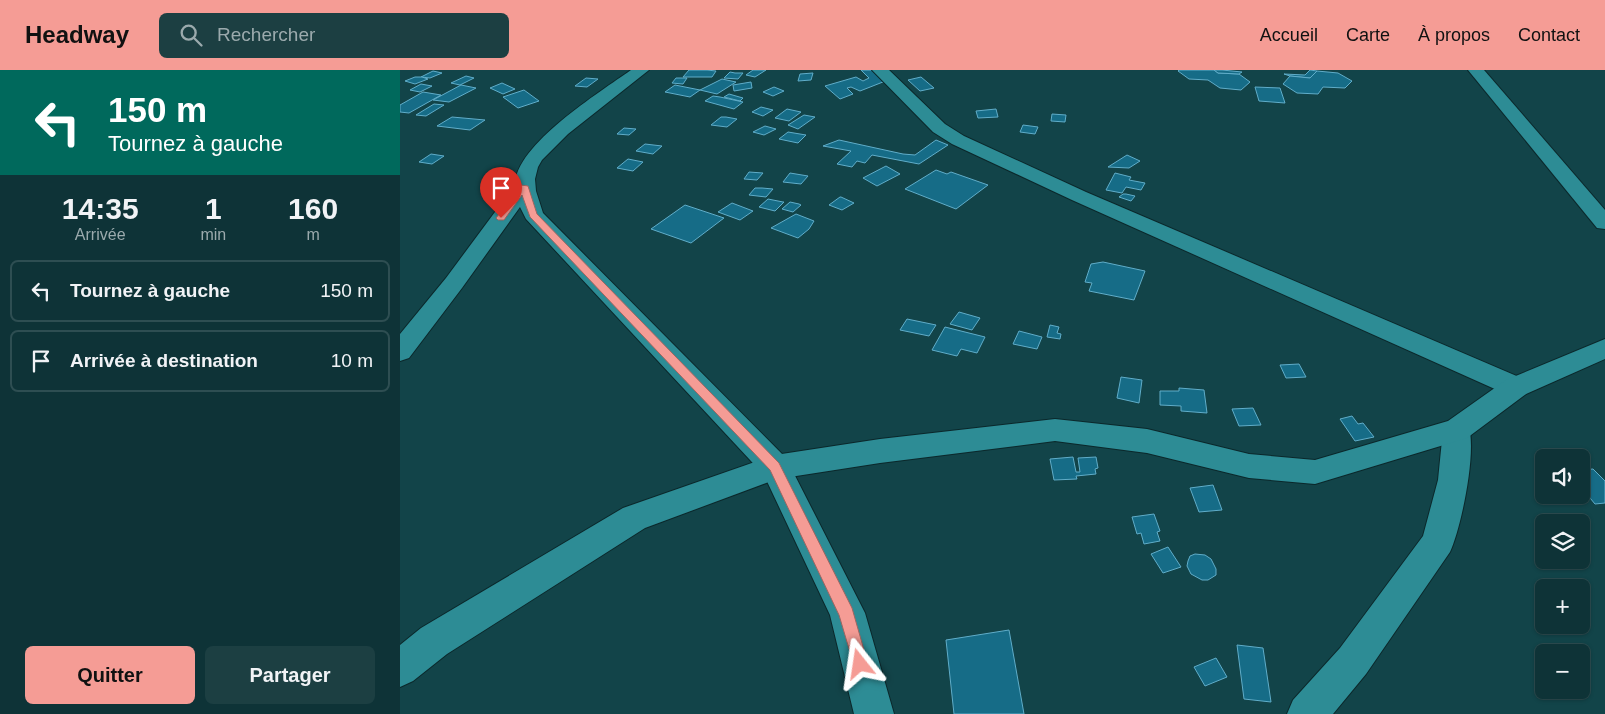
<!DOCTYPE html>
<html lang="fr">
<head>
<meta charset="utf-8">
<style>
	:root { --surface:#0e3337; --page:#1c3f42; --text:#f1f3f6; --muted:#9baaad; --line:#2e4e52; --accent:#f59c95 }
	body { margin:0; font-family:Helvetica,sans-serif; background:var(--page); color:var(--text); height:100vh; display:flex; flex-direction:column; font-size:19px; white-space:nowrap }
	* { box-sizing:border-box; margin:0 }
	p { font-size:16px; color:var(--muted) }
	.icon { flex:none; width:28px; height:28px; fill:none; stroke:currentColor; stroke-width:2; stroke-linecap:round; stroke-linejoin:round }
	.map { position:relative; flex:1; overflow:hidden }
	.details { display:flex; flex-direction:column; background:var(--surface); width:400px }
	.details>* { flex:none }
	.guide { background:#00695c; color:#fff; overflow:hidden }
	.tools { position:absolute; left:1135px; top:379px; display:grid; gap:10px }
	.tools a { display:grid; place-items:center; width:55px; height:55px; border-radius:8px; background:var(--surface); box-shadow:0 1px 4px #0004,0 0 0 1px var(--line); font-size:25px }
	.pin { position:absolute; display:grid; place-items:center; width:42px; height:42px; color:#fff; margin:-51px -21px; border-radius:50% 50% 50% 0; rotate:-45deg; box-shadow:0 0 5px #0007 }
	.pin .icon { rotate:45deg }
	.me { position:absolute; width:55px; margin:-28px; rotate:345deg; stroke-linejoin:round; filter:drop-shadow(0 0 4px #0008) }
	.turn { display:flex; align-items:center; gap:18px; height:105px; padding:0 25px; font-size:22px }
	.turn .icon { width:65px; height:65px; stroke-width:2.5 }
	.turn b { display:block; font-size:35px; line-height:42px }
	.eta { display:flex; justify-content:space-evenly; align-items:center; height:85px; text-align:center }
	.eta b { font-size:30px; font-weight:800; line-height:35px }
	.cta { display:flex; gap:10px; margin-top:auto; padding:10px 25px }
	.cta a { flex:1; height:58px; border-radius:8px; background:var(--accent); color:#111; font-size:20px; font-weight:800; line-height:58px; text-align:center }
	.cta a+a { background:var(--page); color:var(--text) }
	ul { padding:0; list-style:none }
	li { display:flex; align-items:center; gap:15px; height:62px; margin:0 10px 8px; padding:0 15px; border:2px solid var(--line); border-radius:8px }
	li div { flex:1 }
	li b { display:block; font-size:19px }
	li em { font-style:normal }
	header { display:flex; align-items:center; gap:30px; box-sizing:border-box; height:70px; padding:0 25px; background:var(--accent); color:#111 }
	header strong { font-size:24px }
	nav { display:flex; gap:28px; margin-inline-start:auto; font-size:18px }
	.search { width:350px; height:45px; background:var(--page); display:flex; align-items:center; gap:12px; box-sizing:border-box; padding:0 18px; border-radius:8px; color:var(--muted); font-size:19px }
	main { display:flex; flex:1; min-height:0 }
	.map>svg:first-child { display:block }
	.building { fill:#166c87; stroke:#60adc9 }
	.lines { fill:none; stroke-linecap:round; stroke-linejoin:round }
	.street-casing { stroke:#0b282b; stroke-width:2 }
	.secondary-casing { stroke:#0b282b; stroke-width:2 }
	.street { fill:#2d8c95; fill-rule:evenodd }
	.secondary { fill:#2d8c95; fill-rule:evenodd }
	.route { fill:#f59c95; stroke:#9f6561 }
</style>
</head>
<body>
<header>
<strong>Headway</strong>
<div class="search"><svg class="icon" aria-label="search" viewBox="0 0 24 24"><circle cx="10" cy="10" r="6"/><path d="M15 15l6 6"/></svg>Rechercher</div>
<nav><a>Accueil</a><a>Carte</a><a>À propos</a><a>Contact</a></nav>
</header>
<main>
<section class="details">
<div class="guide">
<div class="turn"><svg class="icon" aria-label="left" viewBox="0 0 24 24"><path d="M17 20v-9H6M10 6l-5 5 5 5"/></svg><div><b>150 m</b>Tournez à gauche</div></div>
</div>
<div class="eta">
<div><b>14:35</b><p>Arrivée</p></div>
<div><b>1</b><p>min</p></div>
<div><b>160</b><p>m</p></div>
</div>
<ul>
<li><svg class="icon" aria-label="left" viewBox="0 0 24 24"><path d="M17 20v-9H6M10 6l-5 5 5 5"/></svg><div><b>Tournez à gauche</b></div><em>150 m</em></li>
<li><svg class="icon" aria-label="arrive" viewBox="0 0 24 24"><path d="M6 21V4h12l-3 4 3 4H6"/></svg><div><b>Arrivée à destination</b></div><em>10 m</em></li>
</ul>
<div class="cta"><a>Quitter</a><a>Partager</a></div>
</section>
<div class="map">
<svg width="1205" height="644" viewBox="0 0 1205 644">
	<rect width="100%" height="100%" fill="#124449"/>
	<g class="building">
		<polygon points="289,0 307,0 316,1 312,7 283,7"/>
		<polygon points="353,0 366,0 355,7 346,5"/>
		<polygon points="461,0 476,0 488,10 460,21 451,17 447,18 453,24 440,29 425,16 456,7 463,11 469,8"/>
		<polygon points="779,0 814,0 818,3 839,4 850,12 841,20 820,18 808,10 789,9 778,1"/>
		<polygon points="814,0 822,0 842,2 839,4 818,3"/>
		<polygon points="910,0 917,1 910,8 890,6 884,4 905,5"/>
		<polygon points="33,1 42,3 30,8 21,7"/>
		<polygon points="917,1 938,3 952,11 945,18 923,17 918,24 897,23 883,14 890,6 910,8"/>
		<polygon points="330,2 335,3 343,3 338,9 324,8"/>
		<polygon points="413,3 411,10 398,11 400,4"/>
		<polygon points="66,6 74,8 60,15 51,13"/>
		<polygon points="15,7 22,7 28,9 15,14 5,11"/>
		<polygon points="521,7 534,18 520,21 508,10"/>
		<polygon points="186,8 198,9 187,17 175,16"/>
		<polygon points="276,8 287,8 283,14 272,13"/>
		<polygon points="322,9 336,12 317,24 300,20"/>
		<polygon points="351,12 352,18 334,21 333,15"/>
		<polygon points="102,13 115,19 103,24 90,18"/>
		<polygon points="21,14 32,16 20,22 10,20"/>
		<polygon points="61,15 76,18 49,32 33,30"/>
		<polygon points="275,15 300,20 290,27 265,22"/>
		<polygon points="374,17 384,21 373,26 363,22"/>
		<polygon points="855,17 880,18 885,33 859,31"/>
		<polygon points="124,20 139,31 118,38 103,27"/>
		<polygon points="23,22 41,25 9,43 0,42 0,35"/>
		<polygon points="329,24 343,28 340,31 324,27"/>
		<polygon points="313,26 320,27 343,32 334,39 305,31"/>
		<polygon points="34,34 44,35 26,46 16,45"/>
		<polygon points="361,37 373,40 363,46 352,42"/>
		<polygon points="387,39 401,42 389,51 375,48"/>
		<polygon points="596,39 598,47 578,48 576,41"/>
		<polygon points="652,44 666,45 665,52 651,51"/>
		<polygon points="404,45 415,47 398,59 388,55"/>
		<polygon points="52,47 85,50 70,60 37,56"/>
		<polygon points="321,47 326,47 337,49 327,57 311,55"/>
		<polygon points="623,55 638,57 635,64 620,62"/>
		<polygon points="365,56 376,59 364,65 353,62"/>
		<polygon points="224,58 236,59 229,65 217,64"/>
		<polygon points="388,62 406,65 398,73 379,69"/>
		<polygon points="439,70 503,84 515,85 536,70 548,75 519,94 472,85 465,93 457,91 452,97 437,94 451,81 423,76"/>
		<polygon points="245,74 262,76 253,84 236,81"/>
		<polygon points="31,84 44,86 32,94 19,92"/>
		<polygon points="727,85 740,91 729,98 708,97"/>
		<polygon points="228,89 243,92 233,101 217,98"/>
		<polygon points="486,96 500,104 477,116 463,108"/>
		<polygon points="536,100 547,104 551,102 588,115 556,139 505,119"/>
		<polygon points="349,102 363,103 357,110 344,109"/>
		<polygon points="390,103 408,106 401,114 383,112"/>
		<polygon points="715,103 731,107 729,110 745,113 741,120 726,117 722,123 706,120"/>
		<polygon points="355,118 362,118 373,119 366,127 349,125"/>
		<polygon points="723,124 726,124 735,126 731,131 719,127"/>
		<polygon points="440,127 441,127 454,133 442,140 429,135"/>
		<polygon points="368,129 383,132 384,132 375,141 359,137"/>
		<polygon points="390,132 399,134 401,135 393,142 382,139"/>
		<polygon points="332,133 353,141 340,150 318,142"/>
		<polygon points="285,135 324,148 291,173 251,159"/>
		<polygon points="396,144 414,151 409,159 398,168 371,158"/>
		<polygon points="703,192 745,201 734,230 689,221 692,213 685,212 691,194"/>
		<polygon points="559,242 580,248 572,260 550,254"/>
		<polygon points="507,249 536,255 529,266 500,260"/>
		<polygon points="650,255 659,257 657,263 661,264 660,269 647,267"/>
		<polygon points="545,257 585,267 577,283 561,279 557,286 532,280"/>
		<polygon points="619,261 642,267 637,279 613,274"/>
		<polygon points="899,294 906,307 886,308 880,295"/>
		<polygon points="721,307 742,310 739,333 717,328"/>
		<polygon points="779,318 804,320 807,343 781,341 781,336 760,335 760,321 779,321"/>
		<polygon points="853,338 861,355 839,356 832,339"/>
		<polygon points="952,346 958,354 963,353 974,367 955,371 940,349"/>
		<polygon points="673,387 676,402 680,402 678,388 696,387 698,398 695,399 696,404 676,406 677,409 654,410 650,389"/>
		<polygon points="1193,399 1205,411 1205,433 1195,434 1181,417 1181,400"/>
		<polygon points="813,415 822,440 799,442 790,418"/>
		<polygon points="754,444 760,461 757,462 760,471 744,474 741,463 737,464 732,447"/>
		<polygon points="768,477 781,497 763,503 751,484"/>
		<polygon points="795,484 805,485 811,489 816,499 816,505 808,510 802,510 791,504 787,496 788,491 790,486"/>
		<polygon points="609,560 624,644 554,644 546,570"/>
		<polygon points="837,575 863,578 871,632 844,629"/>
		<polygon points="816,588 827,607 805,616 794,597"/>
	</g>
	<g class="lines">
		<g class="street-casing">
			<g id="street">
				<path d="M231,0H249L168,64L142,90L138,97L135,109L136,121L143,143L386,388L465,543L494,644H454L430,545L364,405L126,149L120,137L62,218L9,288L0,291V264L46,208L115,115C115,75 200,22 231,0Z"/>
				<polygon points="472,0 489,0 545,54 564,66 686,122 1126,310 1130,317 1126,324 1116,327 1106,324 672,130 552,74 533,62"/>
				<polygon points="1068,0 1084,0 1205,140 1205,159 1197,158"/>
				<path d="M1057,349L1067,352C1079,374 1061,459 1050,482L966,604L933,644H887L893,630L940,578L1023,466L1038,410L1043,360L1047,352Z"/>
			</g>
		</g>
		<g class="secondary-casing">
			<polygon id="secondary" points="1205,269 1205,289 1126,324 1067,368 915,414 849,408 747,383 655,371 480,393 377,409 245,458 47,584 13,611 0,617 0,575 21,558 223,438 375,385 480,369 655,349 747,359 849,384 915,390 1048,351 1106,310"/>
		</g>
		<use href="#street" class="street"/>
		<use href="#secondary" class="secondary"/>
	</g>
	<polygon class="route" points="121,115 128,116 137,144 379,393 452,538 468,594 466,599 460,601 455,599 439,545 370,400 130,147 122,125 104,150 98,150 96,148"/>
</svg>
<div class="tools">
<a><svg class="icon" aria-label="sound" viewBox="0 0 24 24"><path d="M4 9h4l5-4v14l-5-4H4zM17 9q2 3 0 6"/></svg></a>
<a><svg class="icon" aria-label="layers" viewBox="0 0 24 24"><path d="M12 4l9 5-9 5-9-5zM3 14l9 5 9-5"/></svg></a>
<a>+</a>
<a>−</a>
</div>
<div class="pin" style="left:101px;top:148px;background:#d93025"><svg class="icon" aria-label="arrive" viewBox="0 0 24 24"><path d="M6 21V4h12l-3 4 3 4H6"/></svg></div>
<svg class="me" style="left:460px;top:594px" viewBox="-20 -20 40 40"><path d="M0-17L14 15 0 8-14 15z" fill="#f59c95" stroke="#fff" stroke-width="4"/></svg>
</div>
</main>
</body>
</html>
